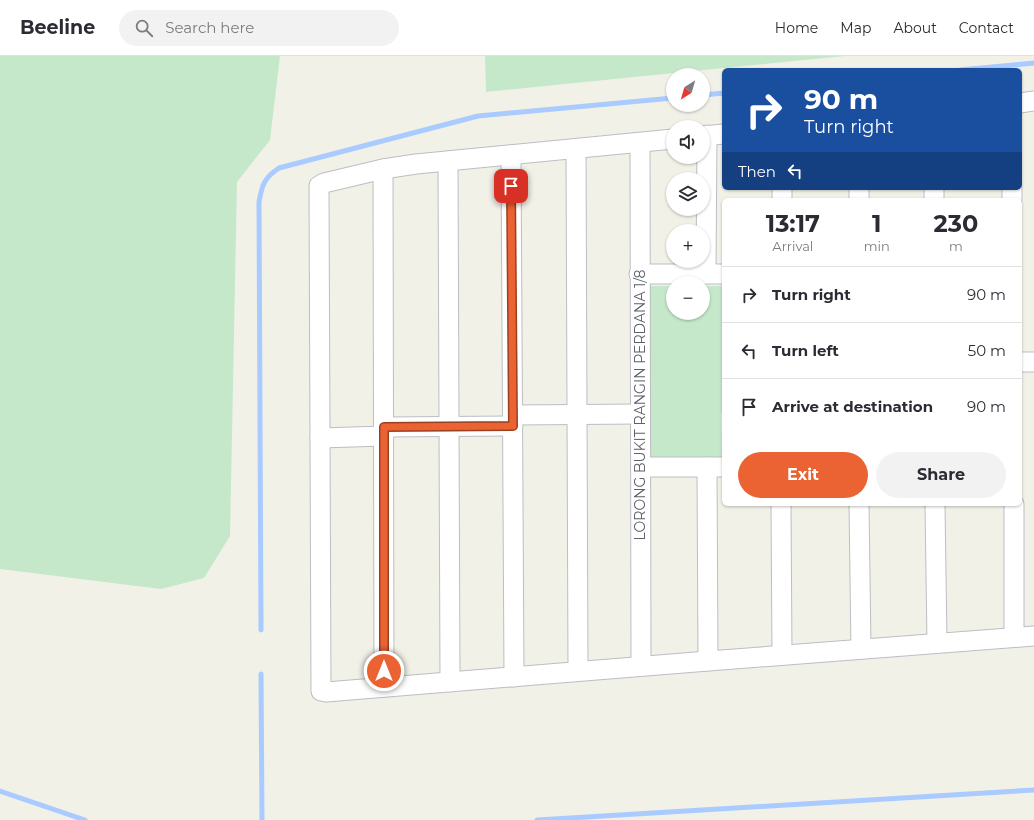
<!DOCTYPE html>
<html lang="en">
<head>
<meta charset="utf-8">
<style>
	:root { --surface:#fff; --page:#f2f2f3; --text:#2b2b33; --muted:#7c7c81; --line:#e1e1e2; --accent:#eb6233 }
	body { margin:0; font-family:Montserrat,sans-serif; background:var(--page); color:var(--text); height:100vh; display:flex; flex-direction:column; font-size:15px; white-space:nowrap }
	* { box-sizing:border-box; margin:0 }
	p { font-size:13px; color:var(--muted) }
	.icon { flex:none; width:22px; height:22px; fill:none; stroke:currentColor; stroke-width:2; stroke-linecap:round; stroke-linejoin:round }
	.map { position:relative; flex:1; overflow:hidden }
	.sheet { position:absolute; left:722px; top:142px; width:300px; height:308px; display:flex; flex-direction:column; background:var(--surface); border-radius:6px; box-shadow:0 1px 3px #0004 }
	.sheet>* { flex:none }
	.banner { position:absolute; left:722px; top:12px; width:300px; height:122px; border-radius:6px; box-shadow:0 1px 3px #0004; background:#1a4fa0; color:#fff; overflow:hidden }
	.needle { width:26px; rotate:217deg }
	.fabs { position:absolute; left:666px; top:12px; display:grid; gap:8px }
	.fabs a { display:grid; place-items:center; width:44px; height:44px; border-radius:50%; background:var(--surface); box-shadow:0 1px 3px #0004; font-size:20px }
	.pin { position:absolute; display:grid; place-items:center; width:34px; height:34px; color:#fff; margin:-17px; border-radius:8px; box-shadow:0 2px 6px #0006 }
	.me { position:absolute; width:44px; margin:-22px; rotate:0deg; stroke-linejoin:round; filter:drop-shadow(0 0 3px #0008) }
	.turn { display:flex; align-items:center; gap:14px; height:84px; padding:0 16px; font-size:18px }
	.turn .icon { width:52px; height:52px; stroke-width:2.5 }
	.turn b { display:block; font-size:28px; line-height:34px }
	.then { display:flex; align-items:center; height:38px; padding:0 16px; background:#0003; gap:8px; font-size:15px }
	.eta { display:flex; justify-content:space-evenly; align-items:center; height:68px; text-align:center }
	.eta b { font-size:24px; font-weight:700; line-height:28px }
	.primary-button { display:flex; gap:8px; margin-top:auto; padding:8px 16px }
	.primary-button a { flex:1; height:46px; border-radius:24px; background:var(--accent); color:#fff; font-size:16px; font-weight:700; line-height:46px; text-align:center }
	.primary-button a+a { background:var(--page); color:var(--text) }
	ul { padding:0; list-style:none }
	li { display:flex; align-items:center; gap:12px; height:56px; padding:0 16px; border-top:1px solid var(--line) }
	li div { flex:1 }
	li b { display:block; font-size:15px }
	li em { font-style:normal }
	header { display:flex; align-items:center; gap:24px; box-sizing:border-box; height:56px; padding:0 20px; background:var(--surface); border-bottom:1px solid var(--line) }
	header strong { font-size:19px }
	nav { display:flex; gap:22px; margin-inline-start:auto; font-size:14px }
	.search { width:280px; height:36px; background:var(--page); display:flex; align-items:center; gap:10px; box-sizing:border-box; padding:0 14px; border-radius:22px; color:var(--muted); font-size:15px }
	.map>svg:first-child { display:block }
	.green { fill:#c5e8cb }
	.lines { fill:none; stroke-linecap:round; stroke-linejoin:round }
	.stream { stroke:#aacbff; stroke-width:5 }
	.minor-casing { stroke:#bcbec3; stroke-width:21 }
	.minor { stroke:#fff; stroke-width:19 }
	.route-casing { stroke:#994021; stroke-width:10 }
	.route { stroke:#eb6233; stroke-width:7 }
	.labels { text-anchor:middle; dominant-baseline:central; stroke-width:3; stroke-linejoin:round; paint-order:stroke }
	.street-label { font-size:14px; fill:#5f6168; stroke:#fff }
</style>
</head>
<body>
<header>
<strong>Beeline</strong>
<div class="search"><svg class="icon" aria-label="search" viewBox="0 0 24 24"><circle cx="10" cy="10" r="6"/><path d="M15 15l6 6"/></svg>Search here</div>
<nav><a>Home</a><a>Map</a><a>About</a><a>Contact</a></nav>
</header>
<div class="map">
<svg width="1034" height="764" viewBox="0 0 1034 764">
	<rect width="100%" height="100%" fill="#f1f1e8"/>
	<g class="green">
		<polygon points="0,0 280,0 270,84 237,126 230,480 204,522 161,533 0,513"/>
		<polygon points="485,0 845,0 486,36"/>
		<polygon points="648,230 673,230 673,257 703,257 703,230 724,230 724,357 721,357 722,408 650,408"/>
	</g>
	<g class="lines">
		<g class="stream">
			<polyline points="960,14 1034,7"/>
			<polyline points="703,39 724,37"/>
			<path d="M261,574L259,146C262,129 264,122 279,112L478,60L673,42"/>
			<polyline points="261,618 262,764"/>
			<polyline points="0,735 85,764"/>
			<polyline points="537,764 1034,734"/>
		</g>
		<g class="minor-casing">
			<g id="minor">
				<polyline points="1020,47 1034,45"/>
				<polyline points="703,80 724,78"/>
				<polyline points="673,83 416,108 383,113 324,127 319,130 321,635 326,636 708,605 1034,580"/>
				<polyline points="640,87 641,610"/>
				<polyline points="576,93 578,615"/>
				<polyline points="511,99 514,621"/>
				<polyline points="448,105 450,626"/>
				<polyline points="383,113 384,631"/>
				<polyline points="1012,132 1012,144"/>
				<polyline points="782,144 782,132"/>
				<polyline points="859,144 859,132"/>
				<polyline points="934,144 934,132"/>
				<polyline points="639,218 724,218"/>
				<polyline points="706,218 707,79"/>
				<polyline points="1020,306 1034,306"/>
				<polyline points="514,359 640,358"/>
				<polyline points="385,371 513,370"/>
				<polyline points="320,382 384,380"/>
				<polyline points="641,411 724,411"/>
				<polyline points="707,411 708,605"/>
				<polyline points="781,448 782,599"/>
				<polyline points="859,448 861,593"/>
				<polyline points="935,448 937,587"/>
				<polyline points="1014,448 1014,581"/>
			</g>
		</g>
		<use href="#minor" class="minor"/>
	</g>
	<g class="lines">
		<g class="route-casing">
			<polyline id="route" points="384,615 384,371 513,370 511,130"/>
		</g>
		<use href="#route" class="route"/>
	</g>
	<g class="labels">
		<g class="street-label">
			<text transform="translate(640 349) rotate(-90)">LORONG BUKIT RANGIN PERDANA 1/8</text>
		</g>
	</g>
</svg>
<div class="fabs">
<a><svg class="needle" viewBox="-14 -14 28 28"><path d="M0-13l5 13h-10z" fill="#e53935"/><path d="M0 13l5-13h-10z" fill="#7c7c81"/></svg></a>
<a><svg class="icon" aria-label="sound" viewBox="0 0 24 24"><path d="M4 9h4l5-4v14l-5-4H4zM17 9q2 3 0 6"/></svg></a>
<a><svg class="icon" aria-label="layers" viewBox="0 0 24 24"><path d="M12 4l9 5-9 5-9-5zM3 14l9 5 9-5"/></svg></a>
<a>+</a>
<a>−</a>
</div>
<div class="pin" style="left:511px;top:130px;background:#d93025"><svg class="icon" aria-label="arrive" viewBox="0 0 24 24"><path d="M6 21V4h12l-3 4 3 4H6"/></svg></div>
<svg class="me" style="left:384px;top:615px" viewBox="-20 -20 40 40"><circle r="17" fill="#eb6233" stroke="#fff" stroke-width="3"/><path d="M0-11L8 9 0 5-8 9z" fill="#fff"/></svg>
<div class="banner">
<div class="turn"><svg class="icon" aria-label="right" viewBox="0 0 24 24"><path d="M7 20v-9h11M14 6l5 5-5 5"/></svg><div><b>90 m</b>Turn right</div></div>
<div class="then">Then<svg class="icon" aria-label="left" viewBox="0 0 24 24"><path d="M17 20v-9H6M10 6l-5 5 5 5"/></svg></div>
</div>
<section class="sheet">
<div class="eta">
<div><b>13:17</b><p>Arrival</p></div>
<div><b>1</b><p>min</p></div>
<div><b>230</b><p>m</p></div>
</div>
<ul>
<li><svg class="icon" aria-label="right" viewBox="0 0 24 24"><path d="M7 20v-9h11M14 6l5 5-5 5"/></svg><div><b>Turn right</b></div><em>90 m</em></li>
<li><svg class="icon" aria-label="left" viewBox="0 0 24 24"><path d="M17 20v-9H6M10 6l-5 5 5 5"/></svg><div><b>Turn left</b></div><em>50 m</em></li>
<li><svg class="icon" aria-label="arrive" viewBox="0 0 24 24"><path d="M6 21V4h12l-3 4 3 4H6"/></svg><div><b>Arrive at destination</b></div><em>90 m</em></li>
</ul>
<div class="primary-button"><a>Exit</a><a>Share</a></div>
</section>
</div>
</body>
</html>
